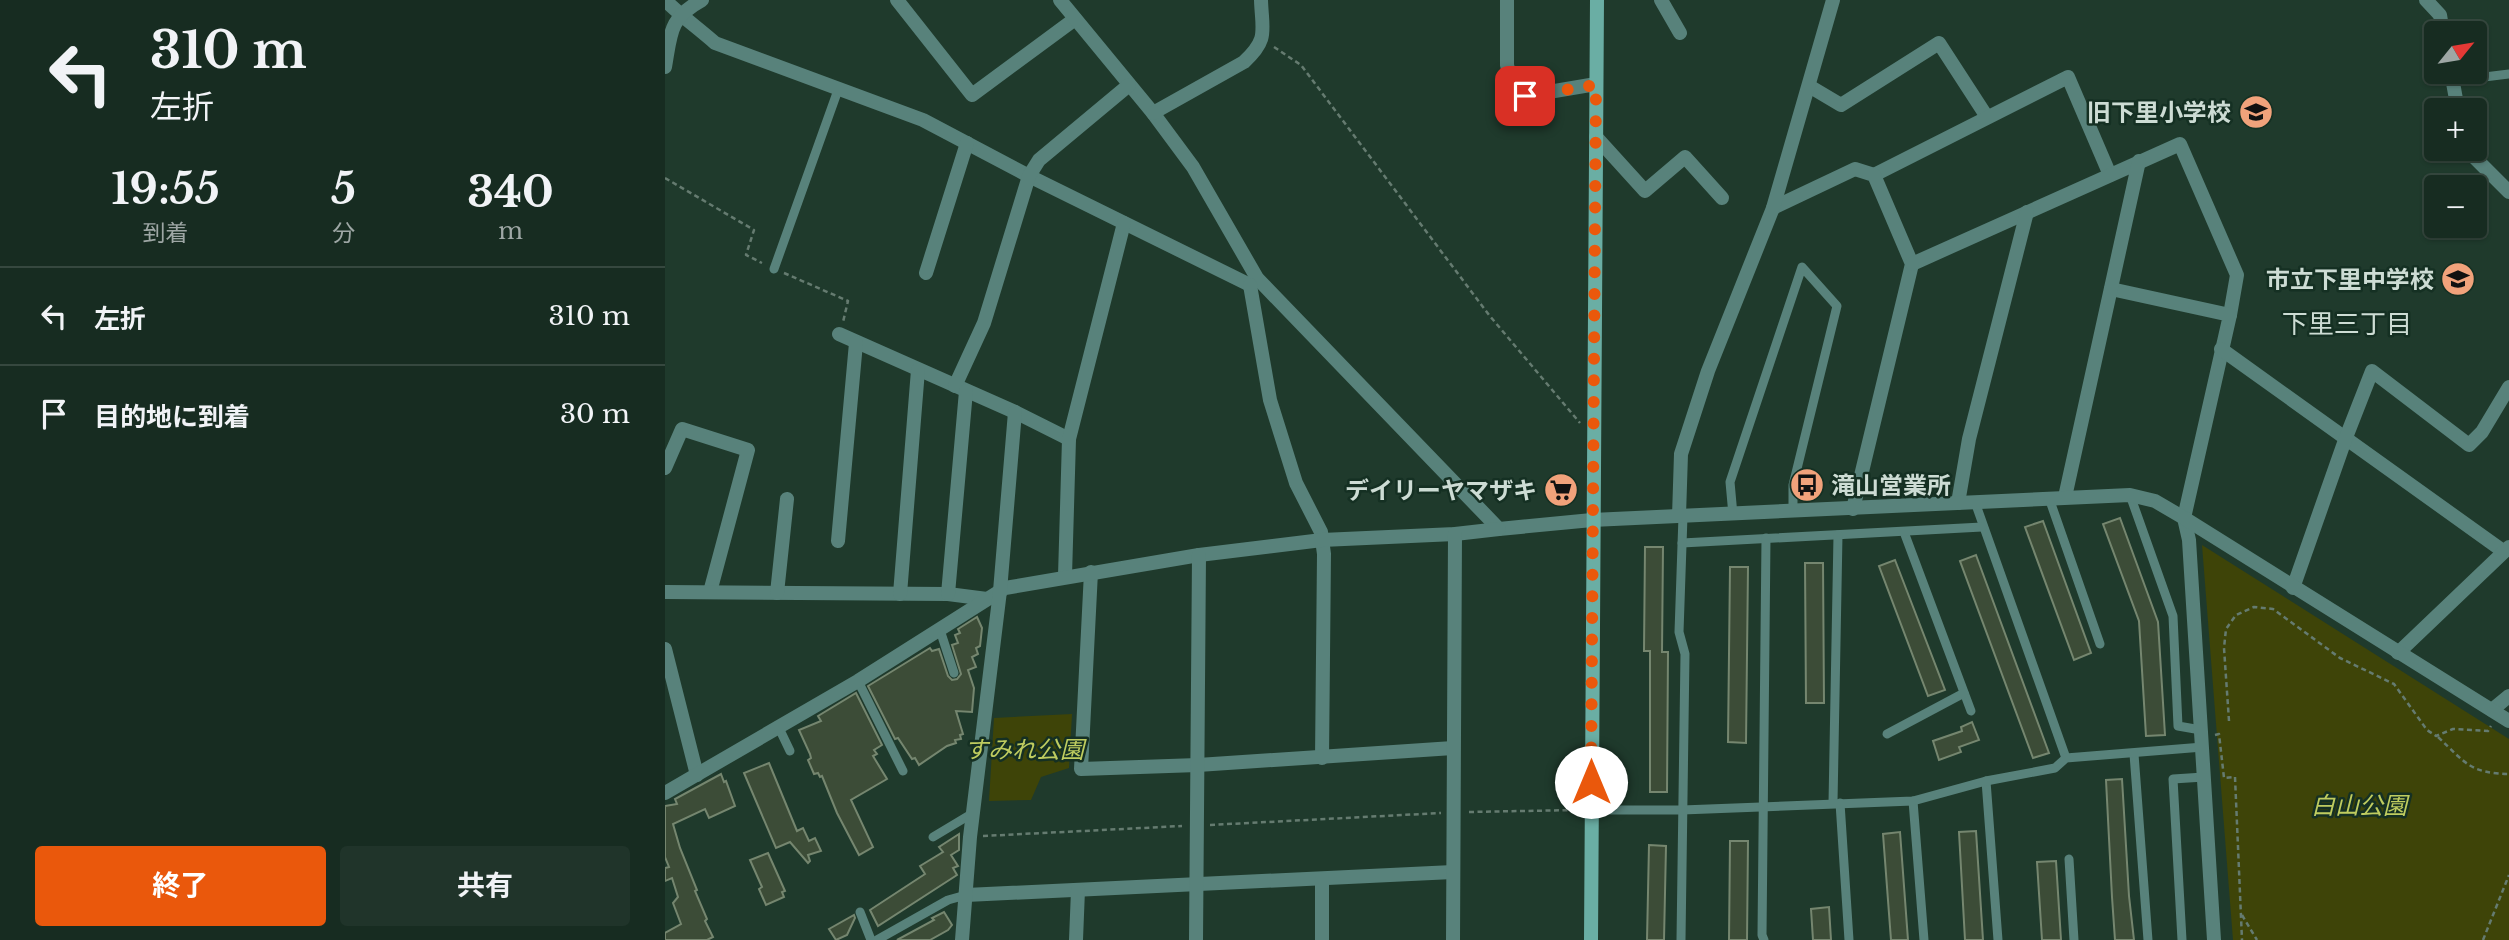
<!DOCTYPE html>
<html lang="ja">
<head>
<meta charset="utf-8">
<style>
	:root { --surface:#172c21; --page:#20342a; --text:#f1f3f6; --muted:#9ea7a5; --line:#36483f; --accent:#ea580c }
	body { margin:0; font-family:"Libre Baskerville","Noto Sans JP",serif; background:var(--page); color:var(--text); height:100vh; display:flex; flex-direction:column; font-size:26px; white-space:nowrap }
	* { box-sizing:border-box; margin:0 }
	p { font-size:23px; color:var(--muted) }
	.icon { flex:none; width:38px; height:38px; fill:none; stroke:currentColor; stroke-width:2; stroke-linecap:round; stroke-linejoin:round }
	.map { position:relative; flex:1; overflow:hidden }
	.panel { display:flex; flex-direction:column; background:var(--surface); width:665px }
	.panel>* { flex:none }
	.banner { background:#172c21; color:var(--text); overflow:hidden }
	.needle { width:46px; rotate:60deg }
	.tools { position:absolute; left:1759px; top:21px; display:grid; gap:14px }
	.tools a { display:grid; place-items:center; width:63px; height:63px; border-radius:7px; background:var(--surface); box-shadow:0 2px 5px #0004,0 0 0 2px var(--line); font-size:35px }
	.pin { position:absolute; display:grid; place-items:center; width:60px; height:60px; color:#fff; margin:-30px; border-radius:14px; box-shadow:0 4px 10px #0006 }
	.me { position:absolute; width:77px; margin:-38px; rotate:0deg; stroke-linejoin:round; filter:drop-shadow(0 0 5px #0008) }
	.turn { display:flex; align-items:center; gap:24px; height:147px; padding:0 35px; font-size:32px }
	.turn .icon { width:91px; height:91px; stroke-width:2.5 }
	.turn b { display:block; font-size:49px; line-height:60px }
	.eta { display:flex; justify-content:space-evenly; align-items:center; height:119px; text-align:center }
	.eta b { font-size:42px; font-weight:700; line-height:49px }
	.cta { display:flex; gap:14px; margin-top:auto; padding:14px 35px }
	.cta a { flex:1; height:80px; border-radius:7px; background:var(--accent); color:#fff; font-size:28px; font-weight:700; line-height:80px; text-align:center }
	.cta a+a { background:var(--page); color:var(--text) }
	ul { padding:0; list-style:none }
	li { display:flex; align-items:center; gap:21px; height:98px; padding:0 35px; border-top:2px solid var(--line) }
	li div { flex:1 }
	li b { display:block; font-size:26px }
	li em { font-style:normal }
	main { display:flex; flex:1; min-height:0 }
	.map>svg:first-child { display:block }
	.green { fill:#3e4408 }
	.building { fill:#3c4c37; stroke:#75866f; stroke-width:2 }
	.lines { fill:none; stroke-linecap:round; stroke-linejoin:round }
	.path { stroke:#657b70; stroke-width:2.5; stroke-dasharray:5 3.5; stroke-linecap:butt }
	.service { stroke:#58827b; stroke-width:9 }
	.minor { stroke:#58827b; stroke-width:14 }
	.tertiary { stroke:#58827b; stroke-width:14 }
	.secondary { stroke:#6aaea4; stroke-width:14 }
	.route { stroke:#ea580c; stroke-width:12; stroke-dasharray:0 21.6 }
	.labels { text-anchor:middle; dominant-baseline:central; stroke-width:5; stroke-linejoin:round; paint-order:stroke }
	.poi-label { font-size:24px; font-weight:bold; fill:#cddcd4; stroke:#153023; text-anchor:end }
	.park-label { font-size:24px; font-style:italic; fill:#bfcc5f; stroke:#153023 }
	.neighbourhood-label { font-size:26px; fill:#cddcd4; stroke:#153023 }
</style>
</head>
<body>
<main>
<section class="panel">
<div class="banner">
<div class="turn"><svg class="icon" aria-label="left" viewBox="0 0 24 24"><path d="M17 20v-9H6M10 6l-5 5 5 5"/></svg><div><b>310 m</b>左折</div></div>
</div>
<div class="eta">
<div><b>19:55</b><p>到着</p></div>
<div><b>5</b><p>分</p></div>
<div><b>340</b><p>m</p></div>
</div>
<ul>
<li><svg class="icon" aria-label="left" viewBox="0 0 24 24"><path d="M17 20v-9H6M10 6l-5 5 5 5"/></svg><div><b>左折</b></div><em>310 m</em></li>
<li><svg class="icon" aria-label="arrive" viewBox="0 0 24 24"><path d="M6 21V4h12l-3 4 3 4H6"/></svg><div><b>目的地に到着</b></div><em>30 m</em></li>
</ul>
<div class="cta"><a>終了</a><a>共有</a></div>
</section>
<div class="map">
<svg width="1844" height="940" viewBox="0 0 1844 940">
	<rect width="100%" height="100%" fill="#1f3a2c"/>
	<g class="green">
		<polygon points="1537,545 1844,739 1844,940 1568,940"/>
		<polygon points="407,714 404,768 376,777 366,800 324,801 329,718"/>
	</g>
	<g class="building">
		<polygon points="1455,518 1493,622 1500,735 1481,736 1474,621 1438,524"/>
		<polygon points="1378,521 1426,653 1409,660 1360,527"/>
		<polygon points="980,547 998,547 997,652 1003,652 1002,792 985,792 985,651 979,651"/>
		<polygon points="1311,555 1384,753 1368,758 1295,561"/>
		<polygon points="1230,560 1280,690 1263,696 1214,566"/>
		<polygon points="1140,563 1158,563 1159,703 1141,703"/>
		<polygon points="1065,567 1083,567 1081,743 1063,742"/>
		<polygon points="312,617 317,628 315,646 311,648 313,654 307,657 311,667 303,670 309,688 307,712 291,711 298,734 295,735 296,739 290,740 291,743 282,746 254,765 250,758 247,759 233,738 230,739 203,686 265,648 267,651 274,649 283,676 287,680 292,679 296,674 287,645 293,643 290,635 295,633 293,629"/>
		<polygon points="191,693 217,745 209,750 212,754 208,756 222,779 186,800 208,847 194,855 172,813 157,776 155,777 153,773 149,774 143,760 146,758 145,754 134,730 156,721 153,716"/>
		<polygon points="1307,722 1314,740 1294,747 1296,752 1274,760 1268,741 1297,731 1296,727"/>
		<polygon points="104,763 132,831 138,828 144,841 150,838 156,851 143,855 145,861 143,863 125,842 111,848 79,773"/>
		<polygon points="56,774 59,782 61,781 70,806 44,818 40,809 8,824 15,848 32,890 30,891 42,919 40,921 48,937 42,940 0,940 0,933 16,924 8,903 13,897 7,878 0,881 0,868 4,867 0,857 0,806 12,804 10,799"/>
		<polygon points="1457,779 1464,896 1469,940 1450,940 1447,897 1441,780"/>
		<polygon points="1311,831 1318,940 1300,940 1294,832"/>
		<polygon points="1235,832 1243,940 1226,940 1218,834"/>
		<polygon points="294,834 294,850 286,855 293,866 288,868 292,875 213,926 205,910 260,874 255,866 278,852 274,847"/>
		<polygon points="1065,841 1083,841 1082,940 1064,940"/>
		<polygon points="984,845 1001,846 999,940 982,940"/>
		<polygon points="103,853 120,891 117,892 119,897 101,905 94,889 97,887 85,860"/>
		<polygon points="1391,861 1396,940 1377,940 1372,862"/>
		<polygon points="1164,907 1166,940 1148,940 1146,909"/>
		<polygon points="279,912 287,925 283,930 265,940 232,940 269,920 267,918"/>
		<polygon points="189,915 190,918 182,935 171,940 164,929"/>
	</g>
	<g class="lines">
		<g class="path">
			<polyline points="609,47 636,65 824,315 915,423"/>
			<polyline points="0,178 89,230 81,255 97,263"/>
			<polyline points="119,273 183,301 178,322"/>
			<polyline points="1564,721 1559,648 1561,629 1571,615 1589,607 1608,609 1675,658 1729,684 1762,730 1771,736 1788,729 1823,731 1826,726"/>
			<polyline points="1550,735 1554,734 1559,778 1570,777 1577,940"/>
			<path d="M1773,737C1801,763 1804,773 1844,774"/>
			<polyline points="804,812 912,810"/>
			<polyline points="545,825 776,813"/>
			<polyline points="318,836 517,826"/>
			<polyline points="1577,915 1592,940"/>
			<polyline points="1818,940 1844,875"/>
		</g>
		<g class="service">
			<polyline points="1787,81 1844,74"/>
			<polyline points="109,269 173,90"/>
			<polyline points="1465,495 1508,616 1513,726 1536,730"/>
			<polyline points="1384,498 1435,644"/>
			<polyline points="1310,502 1401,758"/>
			<polyline points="1068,515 1065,482 1137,267 1172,306 1128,485 1128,511"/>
			<polyline points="1239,532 1306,711"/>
			<polyline points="1017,543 1317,527"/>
			<polyline points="275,630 289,673"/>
			<polyline points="193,681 238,771"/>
			<polyline points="114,728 125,751"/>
			<polyline points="1222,734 1299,693"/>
			<polyline points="1469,754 1483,940"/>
			<polyline points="1321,781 1333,940"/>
			<polyline points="1248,801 1259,940"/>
			<polyline points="1168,803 1173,535"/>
			<polyline points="1175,803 1184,940"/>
			<polyline points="926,810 1017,810 1248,801 1321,781 1390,768 1401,758 1538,747"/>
			<polyline points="268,837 308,813"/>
			<polyline points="1404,859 1409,940"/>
			<polyline points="195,912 206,940"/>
			<polyline points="212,940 283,900 301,895"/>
			<polyline points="1016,940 1020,654 1014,632 1018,516"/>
			<polyline points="1099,940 1097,935 1101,538"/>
			<polyline points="1517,940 1508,779 1539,777"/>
		</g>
		<g class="minor">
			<path d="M0,0C16,16 33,28 50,43L258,120L364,176L585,285"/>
			<polyline points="232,0 307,95 410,19"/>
			<polyline points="395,0 488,113 528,167 592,278 834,529 927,520"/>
			<polyline points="842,0 842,65 848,88 860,96 931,84"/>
			<polyline points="996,0 1015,33"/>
			<polyline points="1761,0 1775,15 1778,33"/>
			<path d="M0,67C6,33 4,18 37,0"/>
			<polyline points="1786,72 1793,110"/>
			<polyline points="1144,86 1176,105 1274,43 1322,117"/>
			<path d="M488,113L579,62C604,39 597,31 596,0"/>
			<polyline points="931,137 980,191 1020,157 1057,198"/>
			<polyline points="1801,149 1844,192"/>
			<polyline points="1209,175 1403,77 1445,175"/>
			<polyline points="1108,208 1190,169 1209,175 1247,264 1188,509"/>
			<polyline points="1247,264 1515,144 1572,275 1565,315"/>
			<polyline points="261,273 302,143"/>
			<polyline points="585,285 605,400 631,483 656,532 659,554 657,758"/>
			<polyline points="1446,289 1565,315 1519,518 1524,540 1549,940"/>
			<polyline points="174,334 350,412 404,439"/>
			<polyline points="1556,349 1838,551"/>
			<polyline points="290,386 319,323 364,176 374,160 464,85"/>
			<polyline points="0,468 17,429 83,450 45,592"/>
			<polyline points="1400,497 1474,161"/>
			<polyline points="1293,503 1304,439 1362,212"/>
			<polyline points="1014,516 1016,454 1043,371 1108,208 1168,0"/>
			<polyline points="173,541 191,343"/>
			<polyline points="426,572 416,769 533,765 788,748"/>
			<polyline points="400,576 404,439 459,223"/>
			<polyline points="1628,588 1680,440 1707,371 1804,445 1817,432 1844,387"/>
			<polyline points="0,592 283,594 322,599"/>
			<polyline points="112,593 122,499"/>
			<polyline points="235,594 253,370"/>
			<polyline points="283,594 301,391"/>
			<polyline points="0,649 32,775"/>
			<polyline points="1733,653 1844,547"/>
			<polyline points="1827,710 1844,696"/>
			<polyline points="0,793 193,681 340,588 534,555 657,540 790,534 834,529"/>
			<polyline points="301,895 788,872"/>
			<polyline points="297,940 305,837 335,591 350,412"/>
			<polyline points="411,940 413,890"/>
			<polyline points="531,940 534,555"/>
			<polyline points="657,940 657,879"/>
			<polyline points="788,940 790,534"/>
		</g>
		<polyline class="tertiary" points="927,520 1465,495 1490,501 1519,518 1844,721"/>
		<polyline class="secondary" points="926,940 932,0"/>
	</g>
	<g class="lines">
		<polyline class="route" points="860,96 931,85 926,782"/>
	</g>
	<defs>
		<g id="school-disc" transform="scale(1.75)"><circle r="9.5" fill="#f1a27b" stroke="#153023"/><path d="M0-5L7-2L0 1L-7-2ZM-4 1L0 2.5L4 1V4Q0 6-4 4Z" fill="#111"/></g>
		<g id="bus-disc" transform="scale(1.75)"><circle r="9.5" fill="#f1a27b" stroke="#153023"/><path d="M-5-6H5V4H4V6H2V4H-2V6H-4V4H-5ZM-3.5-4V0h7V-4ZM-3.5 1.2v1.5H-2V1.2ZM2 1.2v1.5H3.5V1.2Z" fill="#111"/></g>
		<g id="supermarket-disc" transform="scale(1.75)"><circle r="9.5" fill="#f1a27b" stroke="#153023"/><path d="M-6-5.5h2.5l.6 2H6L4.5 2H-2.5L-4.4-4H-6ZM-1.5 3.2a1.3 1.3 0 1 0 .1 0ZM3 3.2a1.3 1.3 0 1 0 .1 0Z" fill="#111"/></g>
	</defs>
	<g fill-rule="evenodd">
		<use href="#school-disc" x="1591" y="112"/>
		<use href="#school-disc" x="1793" y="279"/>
		<use href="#bus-disc" x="1142" y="485"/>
		<use href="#supermarket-disc" x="896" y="490"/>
	</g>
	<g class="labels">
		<g class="poi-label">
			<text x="1566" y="112">旧下里小学校</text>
			<text x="1769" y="279">市立下里中学校</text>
			<text x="1166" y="485" text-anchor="start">滝山営業所</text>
			<text x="872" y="490">デイリーヤマザキ</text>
		</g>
		<g class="park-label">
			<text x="359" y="749">すみれ公園</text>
			<text x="1694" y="805">白山公園</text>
		</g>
		<g class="neighbourhood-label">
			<text x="1682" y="324">下里三丁目</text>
		</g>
	</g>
</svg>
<div class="tools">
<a><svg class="needle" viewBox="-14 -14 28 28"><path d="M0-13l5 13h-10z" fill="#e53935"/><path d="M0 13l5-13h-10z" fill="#9ea7a5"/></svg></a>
<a>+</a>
<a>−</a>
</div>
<div class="pin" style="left:860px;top:96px;background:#d93025"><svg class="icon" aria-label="arrive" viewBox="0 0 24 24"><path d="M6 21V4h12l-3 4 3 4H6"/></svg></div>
<svg class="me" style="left:926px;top:782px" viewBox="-20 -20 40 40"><circle r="19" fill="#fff"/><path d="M0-13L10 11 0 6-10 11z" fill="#ea580c"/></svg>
</div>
</main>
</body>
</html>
